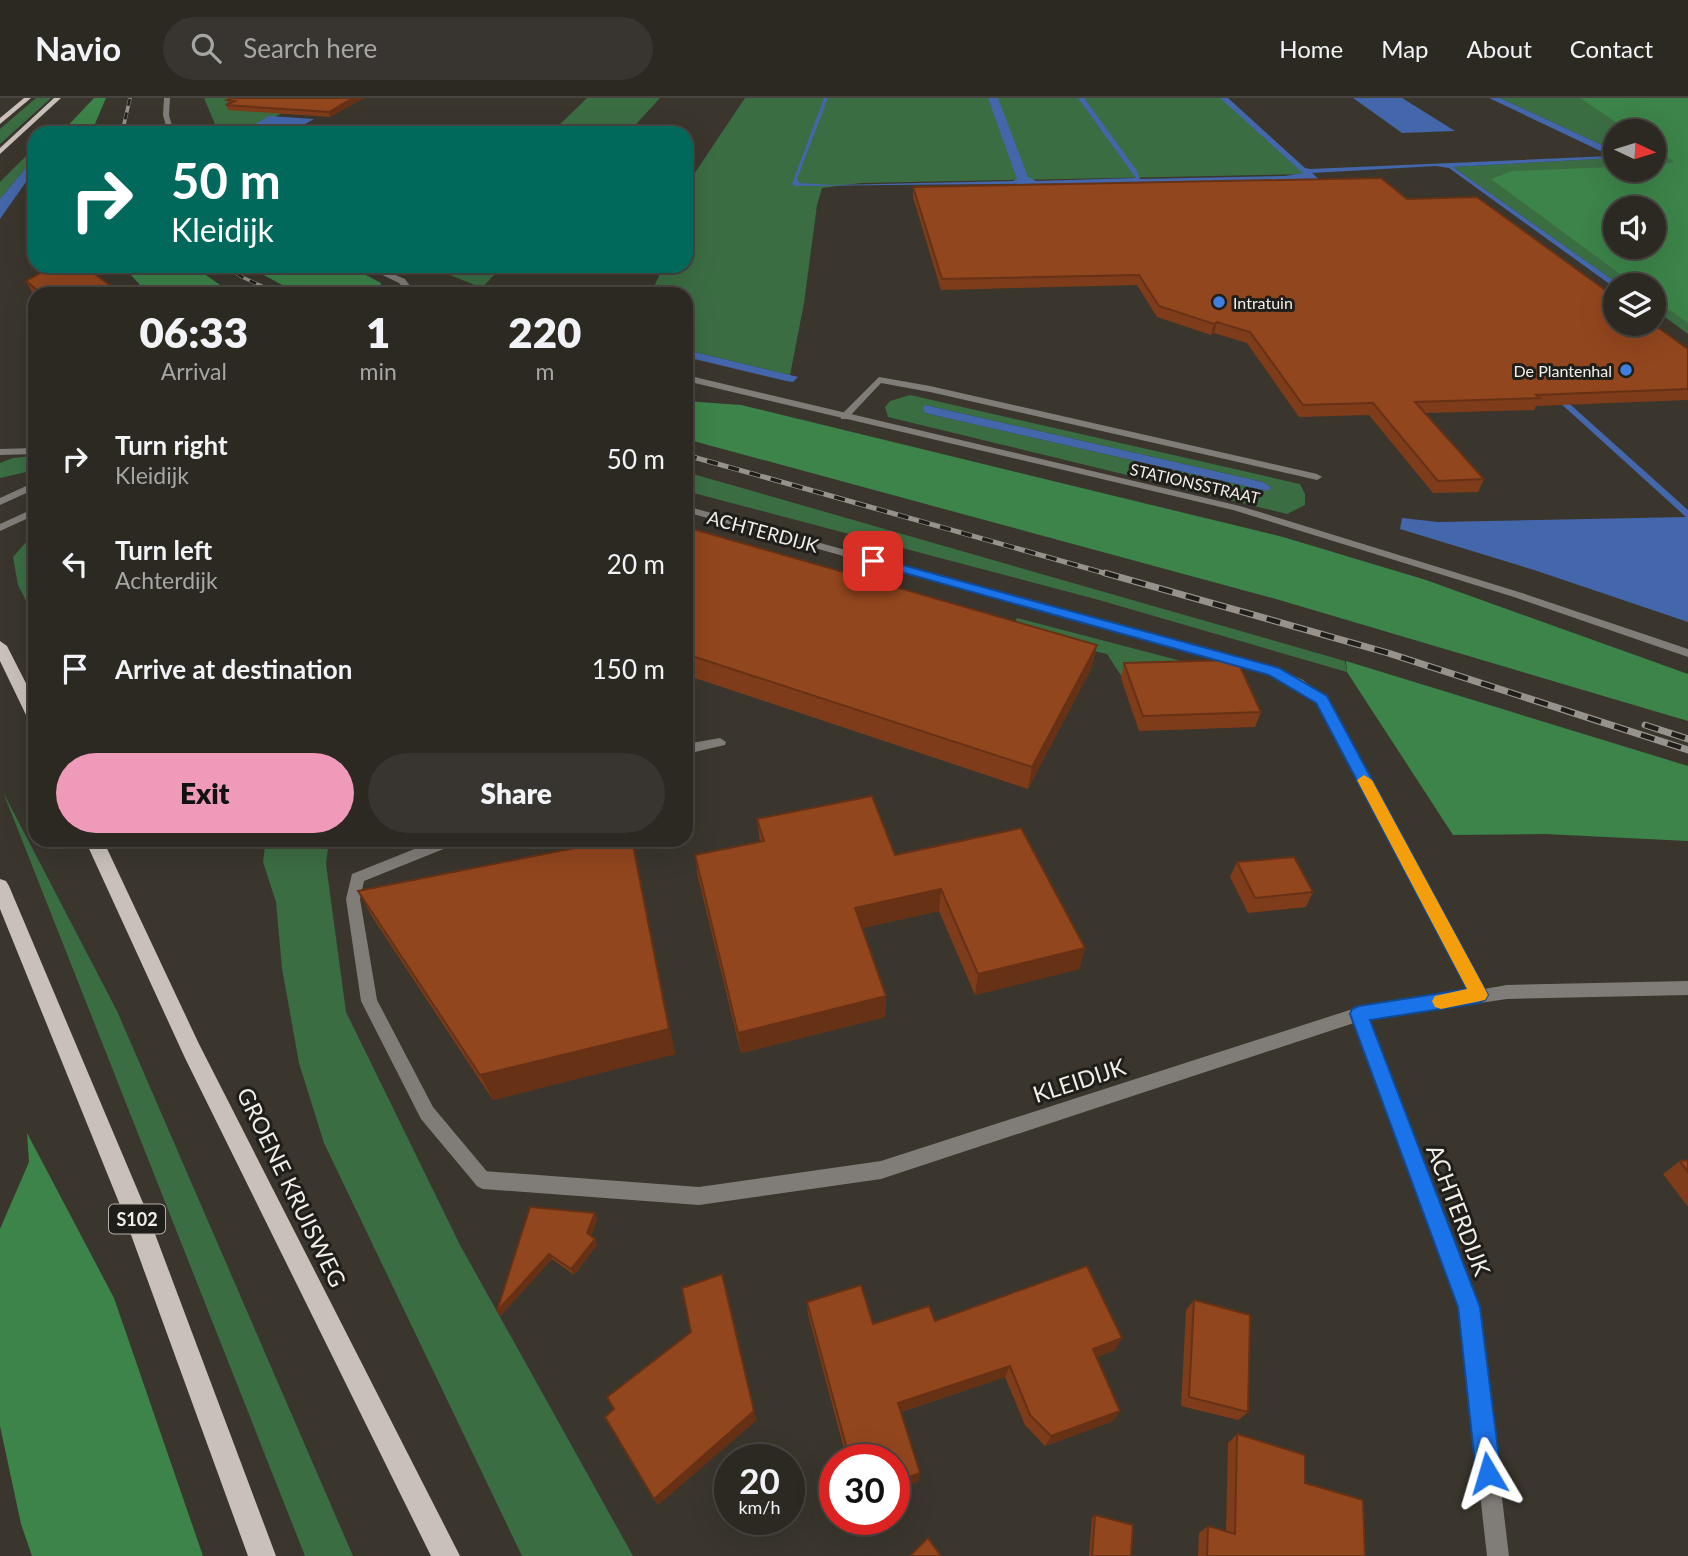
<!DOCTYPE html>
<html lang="en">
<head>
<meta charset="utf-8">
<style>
	:root { --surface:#2c2822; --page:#38342f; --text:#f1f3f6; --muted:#a6a6a5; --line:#484440; --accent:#ef9ab8 }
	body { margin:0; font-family:Lato,sans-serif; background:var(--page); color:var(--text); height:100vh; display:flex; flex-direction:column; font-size:26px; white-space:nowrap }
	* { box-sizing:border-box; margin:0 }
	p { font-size:23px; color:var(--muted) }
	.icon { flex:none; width:38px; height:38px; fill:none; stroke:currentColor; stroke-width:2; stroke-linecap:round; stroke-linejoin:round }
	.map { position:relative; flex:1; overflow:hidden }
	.details { position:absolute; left:28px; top:189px; width:665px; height:560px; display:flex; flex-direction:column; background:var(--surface); border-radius:21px; box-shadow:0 7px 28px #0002,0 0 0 2px var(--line) }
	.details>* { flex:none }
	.guide { position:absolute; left:28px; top:28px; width:665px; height:147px; border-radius:21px; box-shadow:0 7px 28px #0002,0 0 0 2px var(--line); background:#00695c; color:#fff; overflow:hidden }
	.needle { width:46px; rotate:94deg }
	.controls { position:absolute; left:1603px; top:21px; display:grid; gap:14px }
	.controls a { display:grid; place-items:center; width:63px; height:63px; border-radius:50%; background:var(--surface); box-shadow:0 7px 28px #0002,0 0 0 2px var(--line); font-size:35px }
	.speed { position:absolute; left:714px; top:1346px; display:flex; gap:14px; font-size:35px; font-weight:700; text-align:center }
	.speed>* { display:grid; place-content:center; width:91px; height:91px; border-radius:50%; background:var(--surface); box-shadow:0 7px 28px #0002,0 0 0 2px var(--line); line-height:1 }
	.speed small { font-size:18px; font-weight:400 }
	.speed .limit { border:10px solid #d22; background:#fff; color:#111 }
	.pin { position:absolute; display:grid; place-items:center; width:60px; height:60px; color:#fff; margin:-30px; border-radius:14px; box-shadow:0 4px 10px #0006 }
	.me { position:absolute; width:77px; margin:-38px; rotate:353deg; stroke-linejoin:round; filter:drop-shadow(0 0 5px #0008) }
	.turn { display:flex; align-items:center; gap:24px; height:147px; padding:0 28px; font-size:32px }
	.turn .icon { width:91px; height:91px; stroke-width:2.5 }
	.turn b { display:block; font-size:49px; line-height:60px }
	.eta { display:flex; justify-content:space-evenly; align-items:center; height:119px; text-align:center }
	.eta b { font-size:42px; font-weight:800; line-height:49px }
	.primary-button { display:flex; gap:14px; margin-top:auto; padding:14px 28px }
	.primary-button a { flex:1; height:80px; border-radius:42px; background:var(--accent); color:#111; font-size:28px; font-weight:800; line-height:80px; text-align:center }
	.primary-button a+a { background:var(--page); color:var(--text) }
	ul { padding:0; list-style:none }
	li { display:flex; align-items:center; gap:21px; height:105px; padding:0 28px }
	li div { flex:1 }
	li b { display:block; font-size:26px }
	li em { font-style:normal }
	header { display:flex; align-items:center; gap:42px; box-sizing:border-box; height:98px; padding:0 35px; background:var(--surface); border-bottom:2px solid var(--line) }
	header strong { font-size:33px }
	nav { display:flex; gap:38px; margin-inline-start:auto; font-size:24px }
	.search { width:490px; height:63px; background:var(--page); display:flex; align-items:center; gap:18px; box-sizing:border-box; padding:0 24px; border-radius:38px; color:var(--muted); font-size:26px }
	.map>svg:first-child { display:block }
	.green { fill:#3b6d43; fill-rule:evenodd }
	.forest { fill:#3c8449; fill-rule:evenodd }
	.water { fill:#46a }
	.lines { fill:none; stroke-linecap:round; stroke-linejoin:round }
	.service { fill:#807c78; fill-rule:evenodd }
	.minor { fill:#807c78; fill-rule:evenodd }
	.tertiary { fill:#807c78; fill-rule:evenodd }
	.primary { fill:#c9c0ba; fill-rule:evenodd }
	.rail-far2-casing { stroke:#97938c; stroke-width:3.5 }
	.rail-far1-casing { stroke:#97938c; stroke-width:5 }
	.rail-casing { stroke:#97938c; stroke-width:7 }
	.rail-far2 { stroke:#1f1e1a; stroke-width:2.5; stroke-dasharray:7; stroke-linecap:butt }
	.rail-far1 { stroke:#1f1e1a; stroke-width:3.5; stroke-dasharray:11; stroke-linecap:butt }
	.rail { stroke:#1f1e1a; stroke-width:4.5; stroke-dasharray:14; stroke-linecap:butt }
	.wall { fill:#7e3c1a }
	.shaded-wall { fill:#663115 }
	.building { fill:#92461e; stroke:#663115; stroke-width:2 }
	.route { fill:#1a73e8; stroke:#114b97; stroke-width:2 }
	.slow { fill:#f59e0b }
	.shop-dot { fill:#3f7fe0; stroke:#1f1e1a; stroke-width:2.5 }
	.labels { text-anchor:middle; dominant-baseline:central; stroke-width:6; stroke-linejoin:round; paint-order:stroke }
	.far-poi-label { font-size:16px; fill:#f2efe9; stroke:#1f1e1a; text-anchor:start }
	.far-street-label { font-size:16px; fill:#f2efe9; stroke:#1f1e1a }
	.shield { fill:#1f1e1a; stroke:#b3b0ab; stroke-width:2 }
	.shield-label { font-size:18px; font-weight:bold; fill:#f2efe9 }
	.street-label { font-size:19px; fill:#f2efe9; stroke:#1f1e1a }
	.near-street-label { font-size:23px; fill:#f2efe9; stroke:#1f1e1a }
</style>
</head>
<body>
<header>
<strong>Navio</strong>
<div class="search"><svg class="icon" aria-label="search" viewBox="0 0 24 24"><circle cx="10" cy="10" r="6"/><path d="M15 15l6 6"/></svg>Search here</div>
<nav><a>Home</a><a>Map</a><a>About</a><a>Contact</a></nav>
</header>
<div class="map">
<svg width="1688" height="1458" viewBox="0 0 1688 1458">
	<rect width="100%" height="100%" fill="#3a362d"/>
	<g class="green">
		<polygon points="36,0 51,0 0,46 0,31"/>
		<polygon points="204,0 240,0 282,15 250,33 251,35 226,35 217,31"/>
		<polygon points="587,0 660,0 628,35 551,35"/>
		<polygon points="745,0 1227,0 1310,76 861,85 822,90 817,107 804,205 790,277 686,252 686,196 651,196 663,168 686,168 686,115 694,93 686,88"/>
		<path d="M1500,0H1688V236L1654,211V187H1620L1453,69L1615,60V72H1654V33H1615V53ZM1615,110H1654V149H1615Z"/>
		<polygon points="35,49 35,59 0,101 0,84"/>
		<polygon points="428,168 502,168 482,190"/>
		<path d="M910,297L1300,386L1305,396V407L1287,416L888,319L885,309L890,303ZM925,307L1263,384L1272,390L1267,393L925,315Z"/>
		<polygon points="35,358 35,372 0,380 0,365 13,360"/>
		<polygon points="686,374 1345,563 1347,574 1099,502 686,393"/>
		<polygon points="35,434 35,520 18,487 13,459"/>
		<polygon points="1017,520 1235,577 1122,579 1107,556 1009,533"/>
		<polygon points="3,694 117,913 353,1458 305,1458"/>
		<polygon points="266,742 329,742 326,766 346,914 460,1147 633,1458 522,1458 324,1045 299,965 282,870 276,804 263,764"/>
	</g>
	<g class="forest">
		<polygon points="94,0 106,0 91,35 61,35"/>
		<path d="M1580,0H1688V225L1654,201V187H1635L1491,81L1512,73L1615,69V72H1654V67L1674,64L1654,50V33H1629ZM1654,110V149H1615V110Z"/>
		<polygon points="123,168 193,168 233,196 148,196"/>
		<polygon points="247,168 349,168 381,185 379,193 375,196 299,196"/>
		<polygon points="686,303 741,307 1283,439 1426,482 1688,576 1688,623 1276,501 686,341"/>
		<polygon points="1346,563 1688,668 1688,743 1545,736 1453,737 1347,574"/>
		<polygon points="27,1035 114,1200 203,1458 32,1458 21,1426 0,1328 0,1131 29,1064"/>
	</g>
	<g class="water">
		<polygon points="824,0 828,0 797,81 799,85 834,87 1013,83 1017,81 988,0 998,0 1028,79 1036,83 1136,80 1078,0 1084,0 1137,73 1140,81 1285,78 1303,75 1220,0 1228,0 1305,70 1310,71 1611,58 1489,0 1500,0 1615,53 1615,60 1453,69 1620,187 1615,190 1449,70 1436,68 1312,75 1688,412 1688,524 1534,472 1400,431 1402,420 1438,424 1686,419 1315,83 795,88 792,86"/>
		<polygon points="1353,0 1402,0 1455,33 1402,35"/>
		<polygon points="269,18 314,21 289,35 242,34"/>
		<polygon points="35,59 35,71 0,121 0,101"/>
		<polygon points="686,252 790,277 798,279 793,284 786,283 686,259"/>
		<polygon points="925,307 1263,384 1272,390 1267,393 925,315 923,310"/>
	</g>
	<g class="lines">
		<g class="service">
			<polygon points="879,279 930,288 1317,376 1322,379 1317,382 930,294 881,285 847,321 841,321 841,317"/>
			<polygon points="720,640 726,644 725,647 686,656 686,646"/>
			<polygon points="437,742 458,742 456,746 364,783 360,801 377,902 433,1009 489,1076 492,1082 489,1088 483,1091 477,1088 421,1021 361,903 346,801 352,776"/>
		</g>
		<g class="minor">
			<polygon points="686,277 1240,408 1522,495 1688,551 1688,559 1514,499 1233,412 686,283"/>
			<polygon points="35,350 35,356 0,357 0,351"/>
			<polygon points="686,408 1278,571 1303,582 1328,602 1484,891 1507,887 1688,883 1688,897 1507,901 1369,921 1479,1209 1509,1458 1487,1458 1459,1209 1354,925 881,1081 699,1107 483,1091 477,1088 474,1082 477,1076 483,1073 699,1089 881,1063 1359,909 1469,893 1317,605 1295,588 1270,577 686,414"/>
		</g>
		<g class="tertiary">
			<polygon points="164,0 170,0 169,17 174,35 168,35 163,17"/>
			<polygon points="364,168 374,168 405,181 416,196 408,196 399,185"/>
			<polygon points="35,384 35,391 0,407 0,400"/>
			<polygon points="35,410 35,417 0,433 0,426"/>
		</g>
		<g class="primary">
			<polygon points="24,0 31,0 0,26 0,20"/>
			<polygon points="54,0 61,0 0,56 0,50"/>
			<polygon points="0,543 7,548 35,603 35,624 27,619 0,563"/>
			<polygon points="85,742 103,742 199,946 460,1458 431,1458 185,960"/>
			<polygon points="0,781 6,783 9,788 146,1112 276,1458 248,1458 122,1112 0,811"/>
		</g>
		<g class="rail-far2-casing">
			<g id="rail-far2">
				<polyline points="122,35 130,0"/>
				<polyline points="226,168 242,179 279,196"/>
			</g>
		</g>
		<g class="rail-far1-casing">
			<polyline id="rail-far1" points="686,357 1111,477"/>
		</g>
		<g class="rail-casing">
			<g id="rail">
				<polyline points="1105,475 1388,555 1688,652"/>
				<polyline points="1645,627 1688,641"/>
			</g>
		</g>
		<use href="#rail-far2" class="rail-far2"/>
		<use href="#rail-far1" class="rail-far1"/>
		<use href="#rail" class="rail"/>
	</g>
	<g class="wall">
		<polygon points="228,0 364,0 330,19 228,12 226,7 228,6 227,2 228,1"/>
		<polygon points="913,89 1407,101 1688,251 1688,302 1536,308 1534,312 1425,315 1484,381 1478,394 1433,395 1369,317 1299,319 1247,245 1214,235 1211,237 1157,219 1137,187 941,192 913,99"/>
		<polygon points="26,183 122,196 35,196 35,200"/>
		<polygon points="686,429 1097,547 1092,569 1028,691 686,577"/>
		<polygon points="1124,565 1261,614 1255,629 1139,633 1121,580"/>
		<polygon points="757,721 895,757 1085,850 1079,871 975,897 939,813 862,830 886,898 885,919 741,955 698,779 695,757 760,744"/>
		<polygon points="632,742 675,956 493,1002 373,820 358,793"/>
		<polygon points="1237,764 1313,794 1306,809 1248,815 1230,779"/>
		<polygon points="1688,1062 1688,1109 1663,1076 1680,1063"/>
		<polygon points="530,1109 597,1121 591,1138 595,1141 597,1147 574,1177 552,1161 500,1218"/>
		<polygon points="1194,1202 1248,1314 1238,1322 1181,1308 1186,1212"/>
		<polygon points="807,1204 873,1226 935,1223 1115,1252 1096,1259 1113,1323 1045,1348 1025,1327 1005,1279 901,1314 920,1375 918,1384 894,1362 847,1362 808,1216"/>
		<polygon points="1237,1336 1305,1385 1365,1458 1198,1458 1199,1435 1208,1428 1226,1434 1228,1345"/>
		<polygon points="1095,1417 1131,1458 1089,1458 1092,1420"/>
	</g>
	<g class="shaded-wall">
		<polygon points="353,0 364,0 330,19 329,14"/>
		<polygon points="1217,224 1214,235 1211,237 1214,226"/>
		<polygon points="1097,547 1092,569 1028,691 1032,669"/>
		<polygon points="632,742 675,956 493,1002 480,977"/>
		<polygon points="941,791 939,813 854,832 855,810"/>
		<polygon points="1085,850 1079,871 975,897 978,876"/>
		<polygon points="886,898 885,919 741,955 738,935"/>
		<polygon points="595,1115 597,1121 590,1141 587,1135"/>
		<polygon points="595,1141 597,1147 574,1177 571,1171"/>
		<polygon points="549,1156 552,1161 500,1218 497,1213"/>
		<polygon points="1122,1240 1115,1252 1087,1263 1093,1251"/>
		<polygon points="1010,1268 1005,1279 897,1315 898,1305"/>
		<polygon points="754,1313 757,1322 658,1407 654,1401"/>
		<polygon points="1120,1313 1113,1323 1045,1348 1051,1338"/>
		<polygon points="920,1375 918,1384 894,1392 894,1385"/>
	</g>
	<g class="building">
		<polygon points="231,0 353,0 329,14 226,7 235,3 227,2"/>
		<polygon points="1381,80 1407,101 1477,99 1615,199 1615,226 1653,226 1688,251 1688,291 1536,297 1540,300 1415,304 1484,381 1438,383 1373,305 1303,307 1250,234 1217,224 1214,226 1159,208 1139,177 942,181 913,89"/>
		<polygon points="53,168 84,168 122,196 42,196 26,183"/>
		<polygon points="686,429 1097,547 1032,669 686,556"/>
		<polygon points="1237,562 1261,614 1143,618 1124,565"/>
		<polygon points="872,698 895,757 1021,730 1085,850 978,876 941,791 855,810 886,898 738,935 695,757 764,743 757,721"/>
		<polygon points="615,742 632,742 669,931 480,977 358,793"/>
		<polygon points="1294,759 1313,794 1255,800 1237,764"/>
		<polygon points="1688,1062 1688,1074 1680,1063"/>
		<polygon points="530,1109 595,1115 587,1135 595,1141 571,1171 549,1156 497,1213"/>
		<polygon points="1087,1168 1122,1240 1093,1251 1120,1313 1051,1338 1030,1317 1010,1268 898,1305 920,1375 894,1385 894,1362 850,1362 807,1204 861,1187 873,1226 929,1208 935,1223"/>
		<polygon points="722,1176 754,1313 654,1401 605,1319 614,1311 607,1299 691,1234 682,1190"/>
		<polygon points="1194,1202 1250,1217 1248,1314 1189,1299"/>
		<polygon points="1237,1336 1305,1357 1305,1385 1363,1402 1365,1458 1207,1458 1208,1428 1235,1436"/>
		<polygon points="1095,1417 1133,1427 1131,1458 1092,1458"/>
		<polygon points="928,1440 941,1458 910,1458"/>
	</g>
	<polygon class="route" points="873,459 1279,570 1327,598 1488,897 1485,902 1479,905 1370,922 1480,1209 1501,1375 1497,1384 1488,1387 1480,1384 1476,1375 1458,1209 1350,916 1352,911 1359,908 1467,891 1316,605 1269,577 869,465 867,463"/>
	<polygon class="slow" points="1364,677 1372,682 1485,891 1488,897 1485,902 1441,911 1435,909 1432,903 1435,898 1467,891 1357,682"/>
	<g class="shop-dot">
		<circle cx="1219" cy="204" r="7"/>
		<circle cx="1626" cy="272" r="7"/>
	</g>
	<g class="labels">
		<g class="far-poi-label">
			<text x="1233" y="204">Intratuin</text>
			<text x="1612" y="272" text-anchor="end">De Plantenhal</text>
		</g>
		<g class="far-street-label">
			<text transform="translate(1195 385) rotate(13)">STATIONSSTRAAT</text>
		</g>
		<rect class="shield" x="109" y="1106.5" width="56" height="29" rx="5"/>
		<g class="shield-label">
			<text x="137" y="1121">S102</text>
		</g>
		<g class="street-label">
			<text transform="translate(763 433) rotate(15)">ACHTERDIJK</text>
		</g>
		<g class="near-street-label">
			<text transform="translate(1079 982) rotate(-18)">KLEIDIJK</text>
			<text transform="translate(292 1089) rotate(64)">GROENE KRUISWEG</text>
			<text transform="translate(1459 1112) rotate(69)">ACHTERDIJK</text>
		</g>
	</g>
</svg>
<div class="controls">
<a><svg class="needle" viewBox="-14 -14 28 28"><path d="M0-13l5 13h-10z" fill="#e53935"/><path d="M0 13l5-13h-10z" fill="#a6a6a5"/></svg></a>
<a><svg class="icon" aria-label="sound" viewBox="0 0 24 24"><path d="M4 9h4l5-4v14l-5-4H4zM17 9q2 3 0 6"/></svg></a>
<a><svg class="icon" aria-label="layers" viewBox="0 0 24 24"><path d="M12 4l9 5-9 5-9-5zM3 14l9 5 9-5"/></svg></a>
</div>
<div class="speed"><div>20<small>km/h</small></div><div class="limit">30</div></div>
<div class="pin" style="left:873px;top:463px;background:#d93025"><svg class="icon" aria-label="arrive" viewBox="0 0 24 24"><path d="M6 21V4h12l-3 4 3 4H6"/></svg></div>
<svg class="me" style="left:1488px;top:1375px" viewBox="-20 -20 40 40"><path d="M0-17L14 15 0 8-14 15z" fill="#1a73e8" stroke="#fff" stroke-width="4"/></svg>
<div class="guide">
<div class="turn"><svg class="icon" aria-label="right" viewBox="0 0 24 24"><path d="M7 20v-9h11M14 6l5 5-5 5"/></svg><div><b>50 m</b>Kleidijk</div></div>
</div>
<section class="details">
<div class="eta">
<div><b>06:33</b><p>Arrival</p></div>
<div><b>1</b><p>min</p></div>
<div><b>220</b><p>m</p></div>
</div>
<ul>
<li><svg class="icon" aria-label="right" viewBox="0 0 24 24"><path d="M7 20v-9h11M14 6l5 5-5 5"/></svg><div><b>Turn right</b><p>Kleidijk</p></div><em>50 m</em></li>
<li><svg class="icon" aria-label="left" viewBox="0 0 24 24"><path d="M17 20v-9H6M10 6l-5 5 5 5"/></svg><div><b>Turn left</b><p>Achterdijk</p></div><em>20 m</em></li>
<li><svg class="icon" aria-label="arrive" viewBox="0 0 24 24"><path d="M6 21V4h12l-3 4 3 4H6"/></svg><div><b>Arrive at destination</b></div><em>150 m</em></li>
</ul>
<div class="primary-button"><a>Exit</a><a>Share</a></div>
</section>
</div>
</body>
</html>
